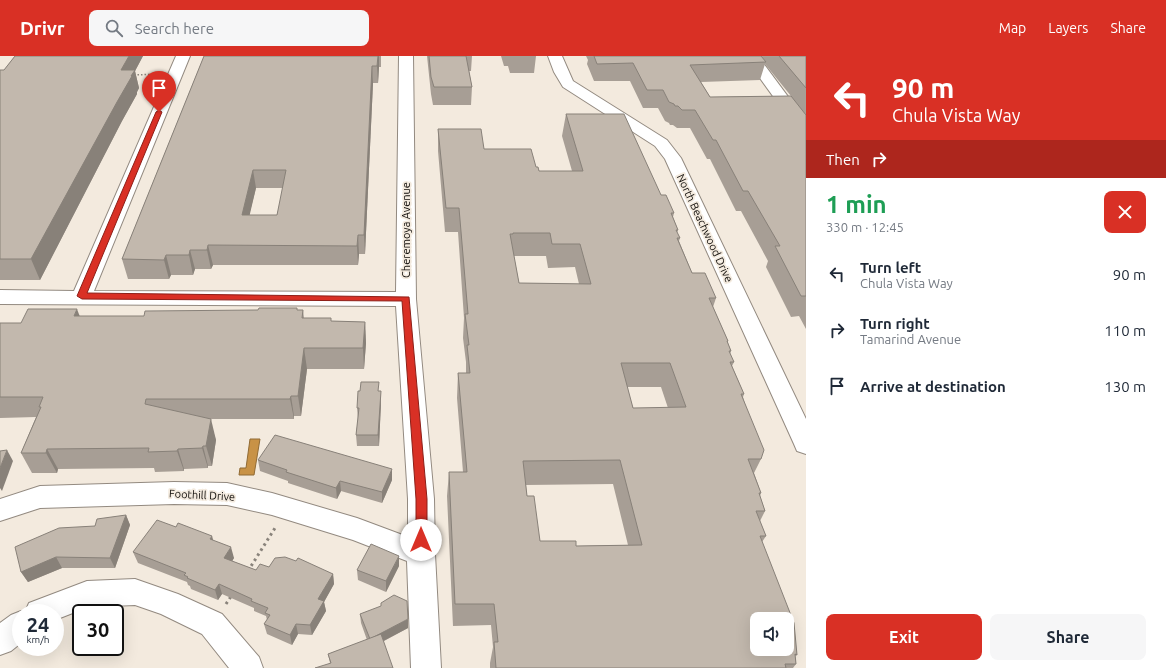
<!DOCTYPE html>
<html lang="en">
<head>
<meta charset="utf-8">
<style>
	:root { --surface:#fff; --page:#f6f6f7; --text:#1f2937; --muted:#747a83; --accent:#d93025 }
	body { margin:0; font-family:Ubuntu,sans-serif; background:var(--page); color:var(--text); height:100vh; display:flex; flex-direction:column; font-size:15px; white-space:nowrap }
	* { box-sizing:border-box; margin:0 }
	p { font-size:13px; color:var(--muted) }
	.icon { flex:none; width:22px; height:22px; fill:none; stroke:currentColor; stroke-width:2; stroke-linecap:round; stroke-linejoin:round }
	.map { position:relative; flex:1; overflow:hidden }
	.side { display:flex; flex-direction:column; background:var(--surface); width:360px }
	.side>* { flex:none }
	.banner { background:#d93025; color:#fff; overflow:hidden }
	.tools { position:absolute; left:750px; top:556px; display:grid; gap:8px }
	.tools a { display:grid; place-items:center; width:44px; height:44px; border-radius:8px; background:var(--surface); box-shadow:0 4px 16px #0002; font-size:20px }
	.speed { position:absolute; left:12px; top:548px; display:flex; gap:8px; font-size:20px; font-weight:700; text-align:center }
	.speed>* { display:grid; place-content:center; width:52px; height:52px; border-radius:50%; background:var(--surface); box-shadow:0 4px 16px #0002; line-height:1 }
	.speed small { font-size:10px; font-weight:400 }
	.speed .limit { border:2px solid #111; border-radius:6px; background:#fff; color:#111 }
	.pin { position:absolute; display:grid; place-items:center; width:34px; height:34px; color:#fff; margin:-41px -17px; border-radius:50% 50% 50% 0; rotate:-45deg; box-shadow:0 0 4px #0007 }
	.pin .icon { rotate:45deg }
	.me { position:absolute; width:44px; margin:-22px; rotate:0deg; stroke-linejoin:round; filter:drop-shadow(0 0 3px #0008) }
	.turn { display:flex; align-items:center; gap:14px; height:84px; padding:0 20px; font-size:18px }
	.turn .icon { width:52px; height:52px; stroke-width:2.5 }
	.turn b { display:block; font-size:28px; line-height:34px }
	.then { display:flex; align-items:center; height:38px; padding:0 20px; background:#0003; gap:8px; font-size:15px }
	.round { display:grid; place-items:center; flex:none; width:42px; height:42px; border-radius:8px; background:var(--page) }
	.headline { display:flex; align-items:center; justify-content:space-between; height:68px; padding:0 20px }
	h1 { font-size:24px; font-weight:600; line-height:30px; color:#1e9e55 }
	.action { display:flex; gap:8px; margin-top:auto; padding:8px 20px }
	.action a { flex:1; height:46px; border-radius:8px; background:var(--accent); color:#fff; font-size:16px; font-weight:600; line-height:46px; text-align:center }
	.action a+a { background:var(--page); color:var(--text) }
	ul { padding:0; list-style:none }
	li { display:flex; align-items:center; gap:12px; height:56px; padding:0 20px }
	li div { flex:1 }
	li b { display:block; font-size:15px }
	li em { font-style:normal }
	header { display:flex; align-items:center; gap:24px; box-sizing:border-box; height:56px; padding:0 20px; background:var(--accent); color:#fff }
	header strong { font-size:19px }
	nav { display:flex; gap:22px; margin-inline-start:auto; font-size:14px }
	.search { width:280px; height:36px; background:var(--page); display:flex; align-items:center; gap:10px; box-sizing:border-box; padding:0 14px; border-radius:8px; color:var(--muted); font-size:15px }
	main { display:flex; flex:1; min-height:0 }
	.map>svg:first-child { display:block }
	.water { fill:#c89246; stroke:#906a34 }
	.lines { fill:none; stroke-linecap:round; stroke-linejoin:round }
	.minor-casing { stroke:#938a80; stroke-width:2 }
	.tertiary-casing { stroke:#938a80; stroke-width:2 }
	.path-far1 { stroke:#89837b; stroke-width:1.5; stroke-dasharray:1.5 2; stroke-linecap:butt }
	.path { stroke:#89837b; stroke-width:3; stroke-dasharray:2.5 3.5; stroke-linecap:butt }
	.minor { fill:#fff; fill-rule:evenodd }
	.tertiary { fill:#fff; fill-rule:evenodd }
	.wall { fill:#a79e95; fill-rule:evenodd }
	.shaded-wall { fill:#888179 }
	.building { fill:#c2b8ad; stroke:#888179; fill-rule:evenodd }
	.route { fill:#d93025; stroke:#8d1f18 }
	.labels { text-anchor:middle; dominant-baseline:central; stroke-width:3.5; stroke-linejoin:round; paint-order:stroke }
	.street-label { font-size:11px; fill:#0f0c09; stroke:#f3eade }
</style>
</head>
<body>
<header>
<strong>Drivr</strong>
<div class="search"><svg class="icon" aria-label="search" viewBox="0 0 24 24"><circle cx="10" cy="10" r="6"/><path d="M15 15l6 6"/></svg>Search here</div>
<nav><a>Map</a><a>Layers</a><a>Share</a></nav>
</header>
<main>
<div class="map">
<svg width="806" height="612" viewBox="0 0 806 612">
	<rect width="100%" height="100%" fill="#f3eade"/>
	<polygon class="water" points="250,383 260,383 254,419 239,419 240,412 246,412"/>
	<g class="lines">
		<g class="minor-casing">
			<g id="minor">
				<polygon points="176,0 190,0 94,235 396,236 399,0 413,0 416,243 434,443 435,498 441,612 411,612 407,505 353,484 272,459 227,449 174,448 40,452 0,465 0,443 40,430 174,426 227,427 272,437 357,462 408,481 408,443 396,250 0,248 0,234 74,235"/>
				<polygon points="744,0 758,0 806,65 806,81 801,79"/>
				<polygon points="135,523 178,538 222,558 259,601 263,612 229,612 202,578 161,558 135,549 88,551 55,564 55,557 21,557 21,587 11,595 0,599 0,567 11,559 21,555 25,556 29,547 87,525"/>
			</g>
		</g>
		<g class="tertiary-casing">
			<polygon id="tertiary" points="548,0 562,0 573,25 667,84 681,102 806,363 806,398 797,395 794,388 665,103 655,90 563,31 554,16"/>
		</g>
		<polyline class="path-far1" points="134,19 157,18"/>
		<g class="path">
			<polyline points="248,515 275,472"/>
			<polyline points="226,548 232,539"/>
		</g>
		<use href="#minor" class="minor"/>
		<use href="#tertiary" class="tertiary"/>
	</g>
	<g class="wall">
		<polygon points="15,0 143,0 135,15 139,32 137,36 137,38 122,65 40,224 0,224 0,14 4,14"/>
		<path d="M204,0H381V11H379L378,27H373L365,198H359L358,209H213L211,213H195L193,219H171L169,223H128L122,203ZM256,132H283L277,159H249Z"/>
		<polygon points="427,0 472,0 471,15 469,15 472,31 471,49 433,49 431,38"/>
		<polygon points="501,0 536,0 534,17 510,17 508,10 504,10"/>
		<path d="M586,0H806V273L799,260L791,261L766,211L768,205L741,155H736L710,103H707L690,72H677L673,69H670L669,67L665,65L658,52H643L630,25H594L587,8L588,4ZM765,8L791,40L710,41L701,26L760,24Z"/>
		<path d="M566,58L661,139L674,157L673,161L678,174L677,177L680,182L679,185L692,217L716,242L713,251L728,285V287L731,295L730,298L734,306L732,310L744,338L743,341L761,403L754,417L761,437L760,440L765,455L760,465L766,480L762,486L797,599L795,600L796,608L793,612H490V607L493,591L491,569L453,570L447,440L449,416H463L457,342L458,317H466V306L463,282L464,262L458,176H445L438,95V73L484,93L536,111L539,115H572L562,80ZM514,200H546L548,212L575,211L579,228L519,227ZM627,331H661L668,352H633ZM613,428L628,489L576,490L540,485L527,440L526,429Z"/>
		<polygon points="297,252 297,254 303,254 304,262 331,265 365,266 366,287 364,313 307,313 301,360 294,360 294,363 209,363 216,384 212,410 208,410 208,412 184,413 184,415 155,416 154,412 58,413 57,417 32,417 21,397 36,361 0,362 0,267 21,267 79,260 144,260"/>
		<polygon points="379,335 381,346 379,390 357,390 356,379 358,363 357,352"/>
		<polygon points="258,404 392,424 382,447 341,435 337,443 288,427 288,425 260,415"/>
		<polygon points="126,459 130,469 115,512 62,512 28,526 21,516 95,470"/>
		<polygon points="214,485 234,502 232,505 256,514 296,505 333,518 334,528 324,546 326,555 312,579 298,578 292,589 267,578 264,568 267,564 266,560 254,555 254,552 222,538 218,544 191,533 190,530 188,529 187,526 138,507 133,496"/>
		<polygon points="399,510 386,536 358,524 357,514"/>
		<polygon points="360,558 408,572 384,585 330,607 328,598 367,584 361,567"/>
	</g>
	<g class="shaded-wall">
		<polygon points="129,0 143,0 135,15 139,32 137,36 137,38 122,65 40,224 31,203 121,14"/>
		<polygon points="378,0 379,0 379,11 378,27 377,10"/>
		<polygon points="372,10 373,27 365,198 364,179"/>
		<polygon points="253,114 256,132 245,179 242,159"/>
		<polygon points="358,179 359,198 358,209 357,190"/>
		<polygon points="208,189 213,209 211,213 207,194"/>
		<polygon points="190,194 195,213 193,219 189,199"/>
		<polygon points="166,199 171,219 169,223 164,204"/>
		<polygon points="77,253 85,274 74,260"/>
		<polygon points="365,266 366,287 364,313 363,292"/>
		<polygon points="304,292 307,313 301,360 298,340"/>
		<polygon points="381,335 381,346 379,390 378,379"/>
		<polygon points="291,340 294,360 294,363 290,343"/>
		<polygon points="211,363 216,384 212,410 206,390"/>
		<polygon points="203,390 208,410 208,412 202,392"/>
		<polygon points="47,393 58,413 57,417 46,397"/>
		<polygon points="178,393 184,413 184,415 177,395"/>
		<polygon points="7,394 13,405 2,435 0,432 0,412"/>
		<polygon points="392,413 392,424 382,447 382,436"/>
		<polygon points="340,425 341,435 337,443 336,432"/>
		<polygon points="126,459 130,469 115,512 110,502"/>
		<polygon points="212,480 215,490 210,483"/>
		<polygon points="231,491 234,502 228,512 224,502"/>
		<polygon points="399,500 399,510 386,536 386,525"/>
		<polygon points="56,501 62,512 28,526 21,516"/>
		<polygon points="333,518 334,528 324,546 326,555 312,579 310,569 318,543"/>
		<polygon points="219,528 222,538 218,544 215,534"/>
		<polygon points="408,563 408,572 370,592 370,583"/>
		<polygon points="296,568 298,578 292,589 290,579"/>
	</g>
	<g class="building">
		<polygon points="15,0 129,0 121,14 135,14 131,20 132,20 117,46 31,203 0,203 0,14 4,14"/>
		<path d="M204,0H378L377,10H372L364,179H358L357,190L208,189L207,194H190L189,199H166L164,204L122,203ZM253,114H286L277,159H242Z"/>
		<polygon points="429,0 466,0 472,31 434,31 431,21"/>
		<polygon points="594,0 761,0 766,6 690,9 710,41 791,40 806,59 806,240 801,240 775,190 780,190 748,135 743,135 716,84 713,84 695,54 682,54 678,50 675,50 674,48 669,46 663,34 647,34 633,7 597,8"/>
		<polygon points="779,0 806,0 806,32"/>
		<path d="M566,58H624L661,139H666L674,157H671L678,174H676L680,182H677L692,217H705L716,242H709L728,285H727L731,295H729L734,306H730L744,338H741L764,394L761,403H748L761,437H759L765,455H756L766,480H760L794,567L797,599L795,598L796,608H785L786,612H496L494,586H498L494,548H455L449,416H467L458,317H470L467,289H469L465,258H468L459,152H446L438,73H481L484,93H531L536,111H538L539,115H583ZM513,177H550L552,188H580L591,228L519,227L510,178H513ZM621,307H670L686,351L633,352ZM620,404L642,489L576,490V485H540L534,440H527L523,405ZM757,563H787V593H757Z"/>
		<polygon points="259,252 297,252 297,254 303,254 302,262 331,262 331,265 365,266 363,292 304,292 298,340 291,340 290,343 146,343 145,348 211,363 206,390 203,390 202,392 178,393 177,395 148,396 149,392 47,393 46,397 21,397 41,351 39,351 43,341 0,341 0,267 21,267 28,253 77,253 74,260 144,260 145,255 258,254"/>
		<polygon points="361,326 379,326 378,335 381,335 378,379 356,379 359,352 357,352 358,335 360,335"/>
		<polygon points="275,379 392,413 382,436 340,425 336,432 286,416 287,414 258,404"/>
		<polygon points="7,394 0,412 0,395"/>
		<polygon points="126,459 110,502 56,501 21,516 15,491 59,472 95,470 97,463"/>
		<polygon points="157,464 176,471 178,467 212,480 210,483 231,491 224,502 256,514 260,508 269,511 275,502 285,501 296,505 298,502 333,518 318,543 324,545 310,569 296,568 290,579 264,568 270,559 265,557 268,552 251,545 252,543 219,528 215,534 187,522 188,521 184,519 186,517 133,496"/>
		<polygon points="371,488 399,500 386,525 357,514"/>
		<polygon points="394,539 407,545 408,563 370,583 360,558 381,550 381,547"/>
		<polygon points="381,578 393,612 315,612 331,607 328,598"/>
	</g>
	<polygon class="route" points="159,54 162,56 87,237 409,241 427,443 427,484 425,488 421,489 417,488 416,484 416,443 402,245 82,243 77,240 156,56"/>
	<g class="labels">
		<g class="street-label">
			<text transform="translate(705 172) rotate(65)">North Beachwood Drive</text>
			<text transform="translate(406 174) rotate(-90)">Cheremoya Avenue</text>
			<text transform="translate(202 439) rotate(3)">Foothill Drive</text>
		</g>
	</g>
</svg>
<div class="tools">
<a><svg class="icon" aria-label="sound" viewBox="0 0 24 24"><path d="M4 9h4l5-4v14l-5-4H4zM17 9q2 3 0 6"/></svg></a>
</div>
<div class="speed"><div>24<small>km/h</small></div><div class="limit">30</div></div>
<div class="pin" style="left:159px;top:56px;background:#d93025"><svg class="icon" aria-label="arrive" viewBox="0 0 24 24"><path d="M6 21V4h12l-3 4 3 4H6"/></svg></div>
<svg class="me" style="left:421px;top:484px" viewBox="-20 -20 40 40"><circle r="19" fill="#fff"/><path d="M0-13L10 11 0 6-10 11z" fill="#d93025"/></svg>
</div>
<section class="side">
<div class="banner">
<div class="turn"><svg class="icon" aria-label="left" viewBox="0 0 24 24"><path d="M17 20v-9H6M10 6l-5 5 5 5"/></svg><div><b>90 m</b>Chula Vista Way</div></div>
<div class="then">Then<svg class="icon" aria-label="right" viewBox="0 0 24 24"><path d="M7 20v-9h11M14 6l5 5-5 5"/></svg></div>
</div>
<div class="headline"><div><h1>1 min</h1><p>330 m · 12:45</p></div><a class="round" style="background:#d93025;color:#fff"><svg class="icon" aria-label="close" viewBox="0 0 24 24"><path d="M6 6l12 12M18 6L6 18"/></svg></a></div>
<ul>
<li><svg class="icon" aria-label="left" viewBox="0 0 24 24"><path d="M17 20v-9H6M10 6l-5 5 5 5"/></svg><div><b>Turn left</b><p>Chula Vista Way</p></div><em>90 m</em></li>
<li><svg class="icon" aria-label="right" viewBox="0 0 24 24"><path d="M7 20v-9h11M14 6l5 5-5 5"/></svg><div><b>Turn right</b><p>Tamarind Avenue</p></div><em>110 m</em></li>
<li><svg class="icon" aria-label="arrive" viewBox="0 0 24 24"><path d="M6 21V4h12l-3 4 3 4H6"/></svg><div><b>Arrive at destination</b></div><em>130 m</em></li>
</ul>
<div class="action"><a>Exit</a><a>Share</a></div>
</section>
</main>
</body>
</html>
